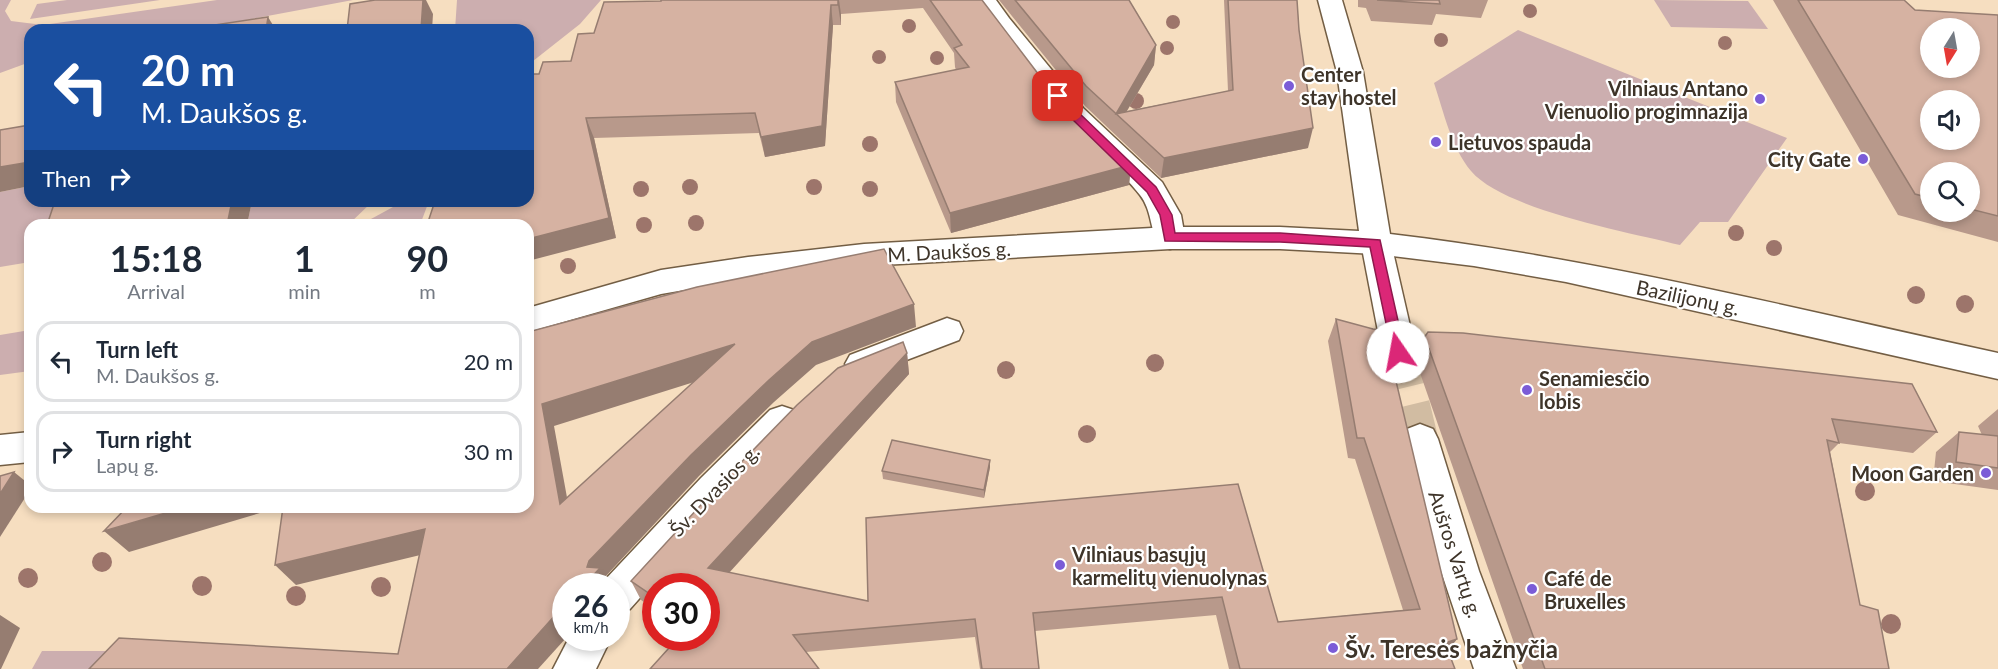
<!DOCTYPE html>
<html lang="en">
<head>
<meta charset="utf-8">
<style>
	:root { --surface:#fff; --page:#f2f2f3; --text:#1f2937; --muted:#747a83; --line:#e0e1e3 }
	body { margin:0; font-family:Lato,sans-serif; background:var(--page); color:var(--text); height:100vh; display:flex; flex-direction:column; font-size:22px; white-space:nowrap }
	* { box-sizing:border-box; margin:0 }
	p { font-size:20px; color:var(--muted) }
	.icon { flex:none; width:33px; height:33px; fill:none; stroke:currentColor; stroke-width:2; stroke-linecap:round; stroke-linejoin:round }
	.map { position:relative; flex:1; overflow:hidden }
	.panel { position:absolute; left:24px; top:219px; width:510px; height:294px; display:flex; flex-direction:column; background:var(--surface); border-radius:18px; box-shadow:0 3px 9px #0003 }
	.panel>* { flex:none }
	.top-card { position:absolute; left:24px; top:24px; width:510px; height:183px; border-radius:18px; box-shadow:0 3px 9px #0003; background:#1a4fa0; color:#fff; overflow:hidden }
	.needle { width:39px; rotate:191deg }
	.controls { position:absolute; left:1920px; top:18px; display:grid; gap:12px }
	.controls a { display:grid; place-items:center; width:60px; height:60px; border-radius:50%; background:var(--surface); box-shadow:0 3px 9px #0003; font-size:30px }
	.speed { position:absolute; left:552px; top:573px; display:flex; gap:12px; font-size:30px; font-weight:700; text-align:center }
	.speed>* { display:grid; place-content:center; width:78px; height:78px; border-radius:50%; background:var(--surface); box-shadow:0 3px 9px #0003; line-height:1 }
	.speed small { font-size:15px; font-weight:400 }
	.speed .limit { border:9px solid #d22; background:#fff; color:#111 }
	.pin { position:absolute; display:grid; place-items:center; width:51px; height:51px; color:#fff; margin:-26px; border-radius:12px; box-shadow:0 3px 9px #0006 }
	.me { position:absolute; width:66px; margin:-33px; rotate:348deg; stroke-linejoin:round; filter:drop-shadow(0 0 4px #0008) }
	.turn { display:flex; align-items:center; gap:21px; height:126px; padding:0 18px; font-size:27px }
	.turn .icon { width:78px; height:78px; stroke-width:2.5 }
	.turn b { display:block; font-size:42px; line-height:51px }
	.then { display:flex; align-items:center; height:57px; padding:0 18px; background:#0003; gap:12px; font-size:22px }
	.eta { display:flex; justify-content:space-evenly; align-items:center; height:102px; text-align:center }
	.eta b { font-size:36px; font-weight:700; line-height:42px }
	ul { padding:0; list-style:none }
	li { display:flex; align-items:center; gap:18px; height:81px; margin:0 12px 9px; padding:0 6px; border:3px solid var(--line); border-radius:18px }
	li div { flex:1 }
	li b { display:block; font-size:22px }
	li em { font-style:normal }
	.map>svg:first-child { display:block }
	.green { fill:#ccaeaf }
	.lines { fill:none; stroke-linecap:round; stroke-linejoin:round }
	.minor-tunnel { stroke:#d1bca2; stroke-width:36; stroke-dasharray:36 18; stroke-linecap:butt }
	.minor-casing { stroke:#735e44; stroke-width:3 }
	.major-casing { stroke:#735e44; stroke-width:3 }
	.minor { fill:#fff; fill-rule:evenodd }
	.major { fill:#fff; fill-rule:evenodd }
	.tree { fill:#9d756b }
	.wall { fill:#b8998b; fill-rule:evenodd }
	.shaded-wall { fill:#967d71 }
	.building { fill:#d6b2a2; stroke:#967d71; stroke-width:1.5; fill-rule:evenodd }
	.route { fill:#db2777; stroke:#8e194d; stroke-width:1.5 }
	.poi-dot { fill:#7b5cd7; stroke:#fff; stroke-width:2 }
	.labels { text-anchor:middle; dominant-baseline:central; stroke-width:4.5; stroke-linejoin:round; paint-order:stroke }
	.poi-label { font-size:20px; font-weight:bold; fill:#3e3429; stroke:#fff; text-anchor:start }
	.street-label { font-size:20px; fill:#3e3429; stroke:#fff }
	.near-poi-label { font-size:24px; font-weight:bold; fill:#3e3429; stroke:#fff; text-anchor:start }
</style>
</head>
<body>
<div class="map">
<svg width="1998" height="669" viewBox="0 0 1998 669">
	<rect width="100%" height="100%" fill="#f6dec0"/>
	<g class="green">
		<polygon points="0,0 11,0 5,11 11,21 43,25 217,0 353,0 193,30 30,30 30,62 0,73"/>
		<polygon points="67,0 160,0 30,19 37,4"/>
		<polygon points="457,0 601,0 580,24 528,65 528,30 455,30"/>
		<polygon points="1654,0 1748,1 1768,29 1671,27"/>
		<path d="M1518,30L1787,138L1728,222H1700L1680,245C1629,232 1504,210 1471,171C1451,147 1444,113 1434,83Z"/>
		<polygon points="30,186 30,201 81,201 73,225 30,225 30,262 0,267 0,192"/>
		<polygon points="252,201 373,201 348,225 247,225"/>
		<polygon points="404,201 429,201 420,225 360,225"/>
		<polygon points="30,330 30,371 0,375 0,335"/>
		<polygon points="42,651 108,651 104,669 32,669"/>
	</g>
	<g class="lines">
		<polyline class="minor-tunnel" points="1399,352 1420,439"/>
		<g class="minor-casing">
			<g id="minor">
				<path d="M972,0H996L1009,18L1083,108L1162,182L1181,215L1185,238L1181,246L1170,249L1159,246C1150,230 1152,210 1140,195C1120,169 1087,145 1064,121C1032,87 997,39 972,0Z"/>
				<polygon points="1376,232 1387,235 1391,243 1416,352 1411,361 1399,365 1387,361 1382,352 1361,243 1365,235"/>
				<polygon points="947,318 959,322 963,331 959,340 862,377 850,373 845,364 850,355"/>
				<polygon points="782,406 794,410 800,420 794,430 727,500 630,609 616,614 616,586 601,586 602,583 701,478 770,410"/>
				<polygon points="1420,424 1433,429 1438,439 1479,571 1516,669 1474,669 1441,571 1402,439 1407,429"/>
				<polygon points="569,638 611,638 596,669 553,669"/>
			</g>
		</g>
		<g class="major-casing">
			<g id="major">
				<path d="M1318,0H1342L1363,72L1390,234C1595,258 1796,309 1998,353V379L1566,282L1474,266L1376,254L1280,249H1170L864,266L748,279L661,294L528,332V308L661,270L748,257L864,244L1170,227H1280L1359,231L1337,72Z"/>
				<polygon points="30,432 30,462 0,465 0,435"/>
			</g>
		</g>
		<use href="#minor" class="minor"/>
		<use href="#major" class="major"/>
	</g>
	<g class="tree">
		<circle cx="1530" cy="11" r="7"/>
		<circle cx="1173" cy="22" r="7"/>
		<circle cx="909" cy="26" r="7"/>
		<circle cx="1441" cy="40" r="7"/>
		<circle cx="1725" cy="43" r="7"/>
		<circle cx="1167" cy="48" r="7"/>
		<circle cx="879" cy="57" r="7"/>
		<circle cx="937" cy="58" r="7"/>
		<circle cx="1136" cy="101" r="8"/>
		<circle cx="870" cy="144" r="8"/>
		<circle cx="690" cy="187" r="8"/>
		<circle cx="814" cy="187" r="8"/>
		<circle cx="641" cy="189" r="8"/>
		<circle cx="870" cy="189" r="8"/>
		<circle cx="696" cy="223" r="8"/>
		<circle cx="644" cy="225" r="8"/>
		<circle cx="1736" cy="233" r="8"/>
		<circle cx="1774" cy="248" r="8"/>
		<circle cx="568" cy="266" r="8"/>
		<circle cx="1916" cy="295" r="9"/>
		<circle cx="1965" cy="304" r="9"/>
		<circle cx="1155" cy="363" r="9"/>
		<circle cx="1006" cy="370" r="9"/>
		<circle cx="1087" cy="434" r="9"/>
		<circle cx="1865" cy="491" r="10"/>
		<circle cx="102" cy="562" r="10"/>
		<circle cx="28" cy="578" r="10"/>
		<circle cx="202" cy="586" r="10"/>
		<circle cx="381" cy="587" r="10"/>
		<circle cx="296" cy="596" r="10"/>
		<circle cx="1891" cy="624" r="10"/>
	</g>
	<g class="wall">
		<polygon points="661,0 982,0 1039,75 1064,103 1131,165 1129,185 951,233 896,102 895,82 956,70 955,67 954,53 923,8 841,14 841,25 833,25 825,146 765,157 759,133 594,138 616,238 539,74 571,61 661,1"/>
		<polygon points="999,0 1129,0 1156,45 1154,65 1127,111 1228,91 1224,0 1297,0 1308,148 1161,178 1085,106"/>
		<polygon points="1358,0 1488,0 1481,18 1436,14 1432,25 1371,21 1366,8 1358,7"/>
		<path d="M1773,0H1904L1915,10L1998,15V242L1898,215ZM1930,172H1970V212H1930Z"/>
		<polygon points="1336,319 1408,346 1937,432 1913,453 1839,443 1830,452 1860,605 1889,669 1523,669 1419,370 1395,377 1448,652 1455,669 1229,669 1216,615 1035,631 1039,669 980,669 975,637 806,652 706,638 656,586 656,610 641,600 631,581 907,353 909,374 729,573 868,601 1238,484 1278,622 1403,610 1355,459 1348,458 1328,341"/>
		<polygon points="1998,409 1998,490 1933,481 1936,452 1959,432 1982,435 1978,426"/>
		<polygon points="990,460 990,467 984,498 883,479 882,471"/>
	</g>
	<g class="shaded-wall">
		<polygon points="423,0 426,0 433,14 432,30 421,30"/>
		<polygon points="838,0 839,0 841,14 841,25 838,5"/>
		<polygon points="831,5 833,25 825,146 765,157 761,137"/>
		<polygon points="268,17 276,30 266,30"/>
		<polygon points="1156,45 1154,65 1122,119 1116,114"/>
		<polygon points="586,118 594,138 616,238 528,261 528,239"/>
		<polygon points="1313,128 1308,148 1161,178 1164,158"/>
		<polygon points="30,162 30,186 0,192 0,167"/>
		<polygon points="1131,165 1129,185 951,233 950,213"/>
		<polygon points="232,201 252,201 247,225 227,225"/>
		<polygon points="914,304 916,327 816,365 774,402 699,476 605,577 611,586 583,586 589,561 691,455 769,380 812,342"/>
		<polygon points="735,344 742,367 554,426 572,525 560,504 542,404"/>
		<polygon points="1429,349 1419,370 1382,381 1391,360"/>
		<polygon points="907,353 909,374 716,587 708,568"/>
		<polygon points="990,460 990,467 984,498 984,490"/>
		<polygon points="14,472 30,485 30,490 0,537 0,494"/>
		<polygon points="186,507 280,507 129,552 104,531"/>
		<polygon points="425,529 441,550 296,585 275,565"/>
		<polygon points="566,603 566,638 538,669 507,669"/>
		<polygon points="0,615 20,628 1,669 0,669"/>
		<polygon points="1457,639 1444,657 1445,643"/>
	</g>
	<g class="building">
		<polygon points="375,0 423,0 421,30 347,30 350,4"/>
		<polygon points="661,0 838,0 838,5 831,5 822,126 761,137 755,113 586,118 609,218 528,239 528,225 427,225 435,201 528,201 528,74 539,74 543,62 571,61 578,34 594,33 604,2 661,1"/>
		<polygon points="930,0 982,0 1039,75 1064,103 1131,165 950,213 895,82 969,67 954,48 962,45"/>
		<polygon points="1015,0 1129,0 1156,45 1116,114 1233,90 1228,0 1297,0 1299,30 1313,128 1164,158 1086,86"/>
		<polygon points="1377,0 1439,0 1440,4"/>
		<path d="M1798,0H1904L1915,10L1998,15V216L1970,209V172H1930V198L1915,194ZM1930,28H1970V68H1930ZM1930,100H1970V140H1930Z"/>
		<polygon points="268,17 266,30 182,30"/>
		<polygon points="30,125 30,162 0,167 0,130"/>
		<polygon points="55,201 232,201 227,225 47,225"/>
		<path d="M884,249L914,304L812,342L769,380L691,455L589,561L587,567L600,568L583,586H566V603L507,669H89L119,638L398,654L425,529L275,565L283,507H528V332L697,287ZM735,344L560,504L542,404Z"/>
		<polygon points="1336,319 1373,329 1388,330 1394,341 1408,346 1421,342 1428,332 1463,333 1912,384 1937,432 1832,419 1839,443 1827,440 1860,605 1878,610 1889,669 1545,669 1429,349 1391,360 1457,639 1445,643 1455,669 1240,669 1222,597 1033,613 1039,669 982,669 975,619 793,635 819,669 650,669 678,638 706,638 706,586 656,586 656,598 631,581 722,482 797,405 838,368 903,342 907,353 708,568 868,601 866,518 1238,484 1278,622 1420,609 1364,438 1357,438"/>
		<polygon points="1959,432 1998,436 1998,468 1956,462"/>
		<polygon points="892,440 990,460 984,490 882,471"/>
		<polygon points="14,472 0,494 0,476"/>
		<polygon points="127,507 186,507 104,531"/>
	</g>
	<polygon class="route" points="1058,92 1062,93 1077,111 1156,187 1172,215 1175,233 1280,233 1380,240 1405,352 1403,356 1398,358 1392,352 1370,247 1280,242 1165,241 1160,215 1147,192 1069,116 1053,96"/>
	<g class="poi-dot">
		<circle cx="1289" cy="86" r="6"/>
		<circle cx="1760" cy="99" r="6"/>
		<circle cx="1436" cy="142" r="6"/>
		<circle cx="1863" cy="159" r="6"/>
		<circle cx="1527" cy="390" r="6"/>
		<circle cx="1986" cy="473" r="6"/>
		<circle cx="1060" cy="565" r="6"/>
		<circle cx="1532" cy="589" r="6"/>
		<circle cx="1333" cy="648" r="6"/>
	</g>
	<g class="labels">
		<g class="poi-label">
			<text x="1301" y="74">Center<tspan x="1301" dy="23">stay hostel</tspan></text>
			<text x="1748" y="88" text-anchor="end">Vilniaus Antano<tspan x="1748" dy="23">Vienuolio progimnazija</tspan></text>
			<text x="1448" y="142">Lietuvos spauda</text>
			<text x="1851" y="159" text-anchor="end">City Gate</text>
			<text x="1539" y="378">Senamiesčio<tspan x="1539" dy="23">lobis</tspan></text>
			<text x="1974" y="473" text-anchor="end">Moon Garden</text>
			<text x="1072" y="554">Vilniaus basųjų<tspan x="1072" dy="23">karmelitų vienuolynas</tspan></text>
			<text x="1544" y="578">Café de<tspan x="1544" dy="23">Bruxelles</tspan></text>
		</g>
		<g class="street-label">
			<text transform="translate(949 251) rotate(-3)">M. Daukšos g.</text>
			<text transform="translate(1688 297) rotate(12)">Bazilijonų g.</text>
			<text transform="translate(714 490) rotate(-46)">Šv. Dvasios g.</text>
			<text transform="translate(1456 554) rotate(72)">Aušros Vartų g.</text>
		</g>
		<g class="near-poi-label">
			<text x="1345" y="648">Šv. Teresės bažnyčia</text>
		</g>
	</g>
</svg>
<div class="controls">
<a><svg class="needle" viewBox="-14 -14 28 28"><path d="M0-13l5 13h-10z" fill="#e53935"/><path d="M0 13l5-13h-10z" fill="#747a83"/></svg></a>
<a><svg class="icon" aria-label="sound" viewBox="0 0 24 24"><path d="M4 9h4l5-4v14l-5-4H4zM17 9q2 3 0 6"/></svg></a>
<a><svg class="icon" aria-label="search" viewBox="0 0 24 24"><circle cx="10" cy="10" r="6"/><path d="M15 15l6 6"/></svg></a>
</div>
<div class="speed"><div>26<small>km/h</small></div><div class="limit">30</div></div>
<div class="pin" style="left:1058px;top:96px;background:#d93025"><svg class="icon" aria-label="arrive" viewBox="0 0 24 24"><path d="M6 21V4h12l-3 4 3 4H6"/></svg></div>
<svg class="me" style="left:1398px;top:352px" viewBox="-20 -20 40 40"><circle r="19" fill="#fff"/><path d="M0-13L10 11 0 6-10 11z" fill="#db2777"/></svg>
<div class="top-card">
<div class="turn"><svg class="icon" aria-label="left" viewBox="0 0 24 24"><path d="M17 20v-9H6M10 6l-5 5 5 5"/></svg><div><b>20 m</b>M. Daukšos g.</div></div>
<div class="then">Then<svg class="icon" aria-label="right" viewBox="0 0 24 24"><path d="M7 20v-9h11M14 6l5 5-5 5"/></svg></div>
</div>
<section class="panel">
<div class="eta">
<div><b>15:18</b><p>Arrival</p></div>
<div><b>1</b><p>min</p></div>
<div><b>90</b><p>m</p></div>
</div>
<ul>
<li><svg class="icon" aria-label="left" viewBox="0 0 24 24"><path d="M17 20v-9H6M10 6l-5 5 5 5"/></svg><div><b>Turn left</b><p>M. Daukšos g.</p></div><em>20 m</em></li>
<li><svg class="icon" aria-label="right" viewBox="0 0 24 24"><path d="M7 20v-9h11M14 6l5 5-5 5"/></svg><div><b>Turn right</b><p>Lapų g.</p></div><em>30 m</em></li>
</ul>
</section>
</div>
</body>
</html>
